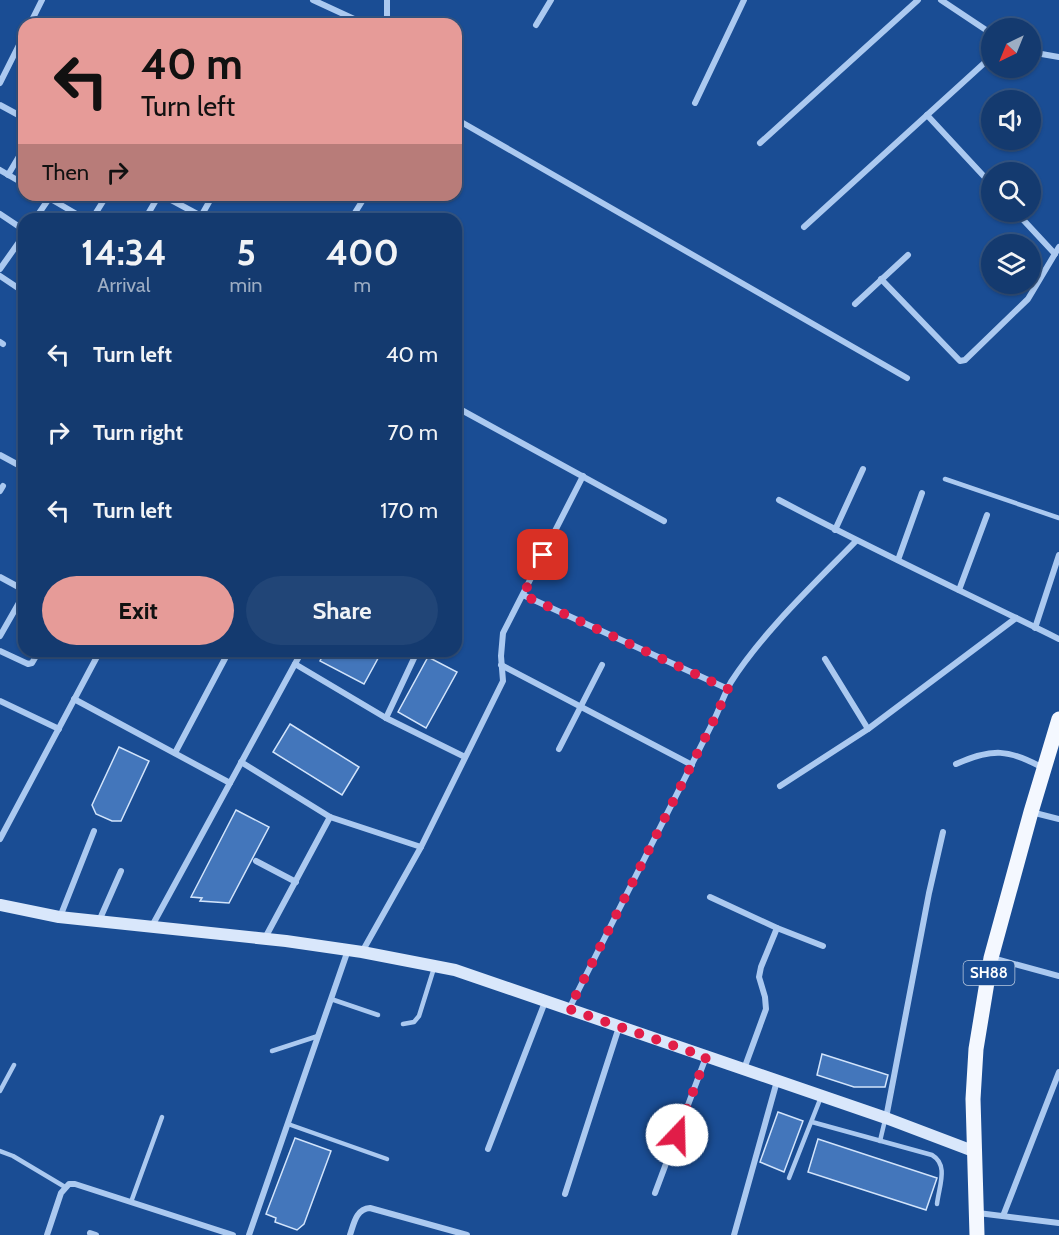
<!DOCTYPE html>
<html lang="en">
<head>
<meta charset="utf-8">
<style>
	:root { --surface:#143a6f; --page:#214577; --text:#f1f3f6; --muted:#9dadc3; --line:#335482; --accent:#e69b98 }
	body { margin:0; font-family:Cabin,sans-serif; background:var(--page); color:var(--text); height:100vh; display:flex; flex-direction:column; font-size:22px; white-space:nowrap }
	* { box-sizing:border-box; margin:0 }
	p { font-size:20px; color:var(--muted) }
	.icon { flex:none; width:33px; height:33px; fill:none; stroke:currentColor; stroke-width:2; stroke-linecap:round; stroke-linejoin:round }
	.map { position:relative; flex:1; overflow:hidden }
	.details { position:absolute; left:18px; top:213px; width:444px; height:444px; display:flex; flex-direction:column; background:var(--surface); border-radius:18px; box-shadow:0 2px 4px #0004,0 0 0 2px var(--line) }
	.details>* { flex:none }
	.banner { position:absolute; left:18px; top:18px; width:444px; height:183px; border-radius:18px; box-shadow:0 2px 4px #0004,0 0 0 2px var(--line); background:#e69b98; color:#111; overflow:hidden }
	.needle { width:39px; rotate:223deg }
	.buttons { position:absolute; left:981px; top:18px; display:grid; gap:12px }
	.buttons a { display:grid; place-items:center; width:60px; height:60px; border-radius:50%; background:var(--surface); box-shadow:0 2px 4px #0004,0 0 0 2px var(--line); font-size:30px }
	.pin { position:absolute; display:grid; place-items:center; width:51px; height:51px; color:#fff; margin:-26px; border-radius:12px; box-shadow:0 3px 9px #0006 }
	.me { position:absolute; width:66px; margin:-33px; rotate:21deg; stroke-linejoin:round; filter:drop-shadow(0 0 4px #0008) }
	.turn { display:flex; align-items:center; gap:21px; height:126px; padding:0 24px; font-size:27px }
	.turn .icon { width:78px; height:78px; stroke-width:2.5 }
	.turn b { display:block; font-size:42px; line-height:51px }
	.then { display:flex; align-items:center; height:57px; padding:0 24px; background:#0003; gap:12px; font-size:22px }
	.eta { display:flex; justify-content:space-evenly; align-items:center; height:102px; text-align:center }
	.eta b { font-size:36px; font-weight:700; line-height:42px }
	.action { display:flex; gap:12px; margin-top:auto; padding:12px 24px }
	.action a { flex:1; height:69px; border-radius:36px; background:var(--accent); color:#111; font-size:24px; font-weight:700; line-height:69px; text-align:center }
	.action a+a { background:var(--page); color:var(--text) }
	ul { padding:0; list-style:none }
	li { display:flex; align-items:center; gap:18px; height:78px; padding:0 24px }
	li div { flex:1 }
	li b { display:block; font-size:22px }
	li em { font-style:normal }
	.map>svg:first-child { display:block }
	.building { fill:#4376bb; stroke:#d2e4fb; stroke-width:1.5 }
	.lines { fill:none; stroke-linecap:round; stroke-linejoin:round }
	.lane { stroke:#abc9f0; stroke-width:4.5 }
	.street { stroke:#abc9f0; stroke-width:6 }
	.secondary { stroke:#d9e7fb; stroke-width:12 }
	.primary { stroke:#f4f8ff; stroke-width:15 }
	.route { stroke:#e11d48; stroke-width:10; stroke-dasharray:0 18 }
	.labels { text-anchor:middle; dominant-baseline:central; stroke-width:6; stroke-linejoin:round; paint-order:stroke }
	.shield { fill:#1a4d94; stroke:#bacadf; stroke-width:1.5 }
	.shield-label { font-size:15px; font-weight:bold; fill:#fff }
</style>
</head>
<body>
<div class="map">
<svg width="1059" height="1235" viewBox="0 0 1059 1235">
	<rect width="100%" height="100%" fill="#1a4d94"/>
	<g class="building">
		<polygon points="325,651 382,651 364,684 320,661"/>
		<polygon points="428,657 457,672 426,728 398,712"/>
		<polygon points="290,724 359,767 342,795 273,752"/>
		<polygon points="119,747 149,761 121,821 112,821 96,814 92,805"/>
		<polygon points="236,810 269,827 229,903 200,901 202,898 191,897"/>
		<polygon points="822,1054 888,1075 885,1087 854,1087 817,1075"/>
		<polygon points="778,1112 803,1121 784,1172 760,1162"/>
		<polygon points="295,1138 331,1151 304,1224 297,1230 275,1222 276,1218 266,1214"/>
		<polygon points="818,1139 937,1178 926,1210 808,1172"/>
	</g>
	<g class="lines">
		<g class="lane">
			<polyline points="945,479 1059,518"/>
			<polyline points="331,999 378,1015"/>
			<polyline points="403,1024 414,1022 419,1016 434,968"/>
			<polyline points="272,1051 318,1036"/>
			<polyline points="0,1091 14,1065"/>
			<path d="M812,1122L932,1155C949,1165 939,1186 937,1204"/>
			<polyline points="288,1124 387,1159"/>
			<polyline points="880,1141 885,1120"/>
			<polyline points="0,1151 13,1156 65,1187"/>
			<polyline points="789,1178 821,1097"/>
			<polyline points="131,1202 162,1117"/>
		</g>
		<g class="street">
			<polyline points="313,0 365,24"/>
			<polyline points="941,0 992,34"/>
			<polyline points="30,24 42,0"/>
			<polyline points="387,24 387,0"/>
			<polyline points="536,25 551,0"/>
			<polyline points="1030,52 1059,57"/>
			<polyline points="0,83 24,35"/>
			<polyline points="695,103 744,0"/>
			<polyline points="0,105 24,118"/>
			<polyline points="927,115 992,185"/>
			<polyline points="456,119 907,378"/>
			<polyline points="760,143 918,0"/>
			<polyline points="0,170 24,184"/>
			<polyline points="8,175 24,148"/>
			<polyline points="44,195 85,219"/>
			<polyline points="162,195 201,216"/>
			<polyline points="1016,212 1055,254"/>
			<polyline points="0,214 24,230"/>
			<polyline points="200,218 213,195"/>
			<polyline points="35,219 50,197"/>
			<polyline points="92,219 107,195"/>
			<polyline points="145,219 159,195"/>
			<polyline points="351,219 366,195"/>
			<polyline points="804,227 992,56"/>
			<polyline points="0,269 24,235"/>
			<polyline points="0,276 24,292"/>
			<polyline points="881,279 960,361 965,360 1028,299 1059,247"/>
			<polyline points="855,304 908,255"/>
			<polyline points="0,342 3,344"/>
			<polyline points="456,407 664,521"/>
			<polyline points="0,455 24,468"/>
			<polyline points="0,491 3,486"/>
			<path d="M779,500C871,549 966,593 1059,639"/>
			<polyline points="835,530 863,469"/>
			<polyline points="898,560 922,493"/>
			<polyline points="0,577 24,590"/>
			<polyline points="959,590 987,515"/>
			<polyline points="523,595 728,689"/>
			<polyline points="1035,628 1059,555"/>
			<polyline points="0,636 24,594"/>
			<polyline points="0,651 28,664 32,663 39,651"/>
			<polyline points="825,659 868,729"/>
			<polyline points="295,664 386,718 465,757"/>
			<polyline points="501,665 692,765"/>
			<polyline points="74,699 230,783"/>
			<polyline points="0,701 59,729"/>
			<polyline points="386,718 416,654"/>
			<polyline points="559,749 602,665"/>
			<polyline points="175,753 229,651"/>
			<polyline points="241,762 330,817 421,847"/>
			<path d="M956,764C992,748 1009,749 1043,768"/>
			<polyline points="780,786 868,729 1016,618"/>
			<polyline points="1031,812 1059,819"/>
			<polyline points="0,839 100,651"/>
			<polyline points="256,861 296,882"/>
			<polyline points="710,897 777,928 823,946"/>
			<polyline points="60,917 94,831"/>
			<polyline points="99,921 121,871"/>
			<polyline points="152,926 302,651"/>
			<polyline points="265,938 330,817"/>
			<polyline points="362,952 421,847 503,681 501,656 503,633 583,476"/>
			<polyline points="992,958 1059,976"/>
			<path d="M569,1009L714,720C720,708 724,694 731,682C764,631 813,585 856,541"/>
			<polyline points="744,1069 766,1009 765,997 759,977 761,967 777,928"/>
			<polyline points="886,1118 929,893 943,832"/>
			<polyline points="488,1149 545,1002"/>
			<polyline points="655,1193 706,1057"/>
			<polyline points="565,1194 619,1027"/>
			<polyline points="978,1213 1059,1223"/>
			<polyline points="1003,1216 1059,1072"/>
			<polyline points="90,1233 96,1235"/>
			<polyline points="47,1235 61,1193 69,1184 75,1184 233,1235"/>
			<polyline points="249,1235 348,950"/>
			<path d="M350,1235C354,1223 356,1209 370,1208L467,1235"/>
			<polyline points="734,1235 777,1081"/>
		</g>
		<polyline class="secondary" points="0,905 59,917 286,941 362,952 455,970 886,1118 973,1151"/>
		<polyline class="primary" points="977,1235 973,1099 976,1049 991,958 1031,812 1059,719"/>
	</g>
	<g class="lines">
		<polyline class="route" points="543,555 523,595 728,689 714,720 569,1009 706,1057 677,1135"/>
	</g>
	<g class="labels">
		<rect class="shield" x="963.5" y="961" width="51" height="24" rx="4.5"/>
		<g class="shield-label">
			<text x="989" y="973">SH88</text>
		</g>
	</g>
</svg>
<div class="buttons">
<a><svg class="needle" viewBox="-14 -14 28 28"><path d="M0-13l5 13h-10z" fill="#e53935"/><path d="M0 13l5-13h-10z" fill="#9dadc3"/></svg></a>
<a><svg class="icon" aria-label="sound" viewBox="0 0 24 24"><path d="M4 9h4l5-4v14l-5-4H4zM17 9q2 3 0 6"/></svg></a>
<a><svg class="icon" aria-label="search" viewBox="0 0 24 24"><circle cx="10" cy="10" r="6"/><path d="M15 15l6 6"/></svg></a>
<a><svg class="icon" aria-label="layers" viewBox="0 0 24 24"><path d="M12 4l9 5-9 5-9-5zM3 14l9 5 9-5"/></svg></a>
</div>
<div class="pin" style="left:543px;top:555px;background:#d93025"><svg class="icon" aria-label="arrive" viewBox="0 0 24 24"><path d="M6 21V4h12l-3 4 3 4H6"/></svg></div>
<svg class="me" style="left:677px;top:1135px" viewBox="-20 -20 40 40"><circle r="19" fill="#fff"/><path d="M0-13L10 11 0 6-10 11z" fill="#e11d48"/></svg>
<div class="banner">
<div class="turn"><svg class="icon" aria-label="left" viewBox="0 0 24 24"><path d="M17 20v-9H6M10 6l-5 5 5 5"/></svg><div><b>40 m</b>Turn left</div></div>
<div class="then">Then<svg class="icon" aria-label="right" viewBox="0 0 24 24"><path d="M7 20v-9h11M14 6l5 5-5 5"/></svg></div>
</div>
<section class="details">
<div class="eta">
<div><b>14:34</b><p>Arrival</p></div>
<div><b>5</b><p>min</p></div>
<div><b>400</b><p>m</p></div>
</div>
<ul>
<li><svg class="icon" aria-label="left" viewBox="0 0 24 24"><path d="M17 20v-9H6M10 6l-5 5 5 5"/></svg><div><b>Turn left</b></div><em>40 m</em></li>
<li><svg class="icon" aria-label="right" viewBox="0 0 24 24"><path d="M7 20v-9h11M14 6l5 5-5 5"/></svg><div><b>Turn right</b></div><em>70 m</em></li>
<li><svg class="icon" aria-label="left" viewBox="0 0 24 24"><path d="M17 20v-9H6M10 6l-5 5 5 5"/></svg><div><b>Turn left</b></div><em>170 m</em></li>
</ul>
<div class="action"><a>Exit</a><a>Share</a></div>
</section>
</div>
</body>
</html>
